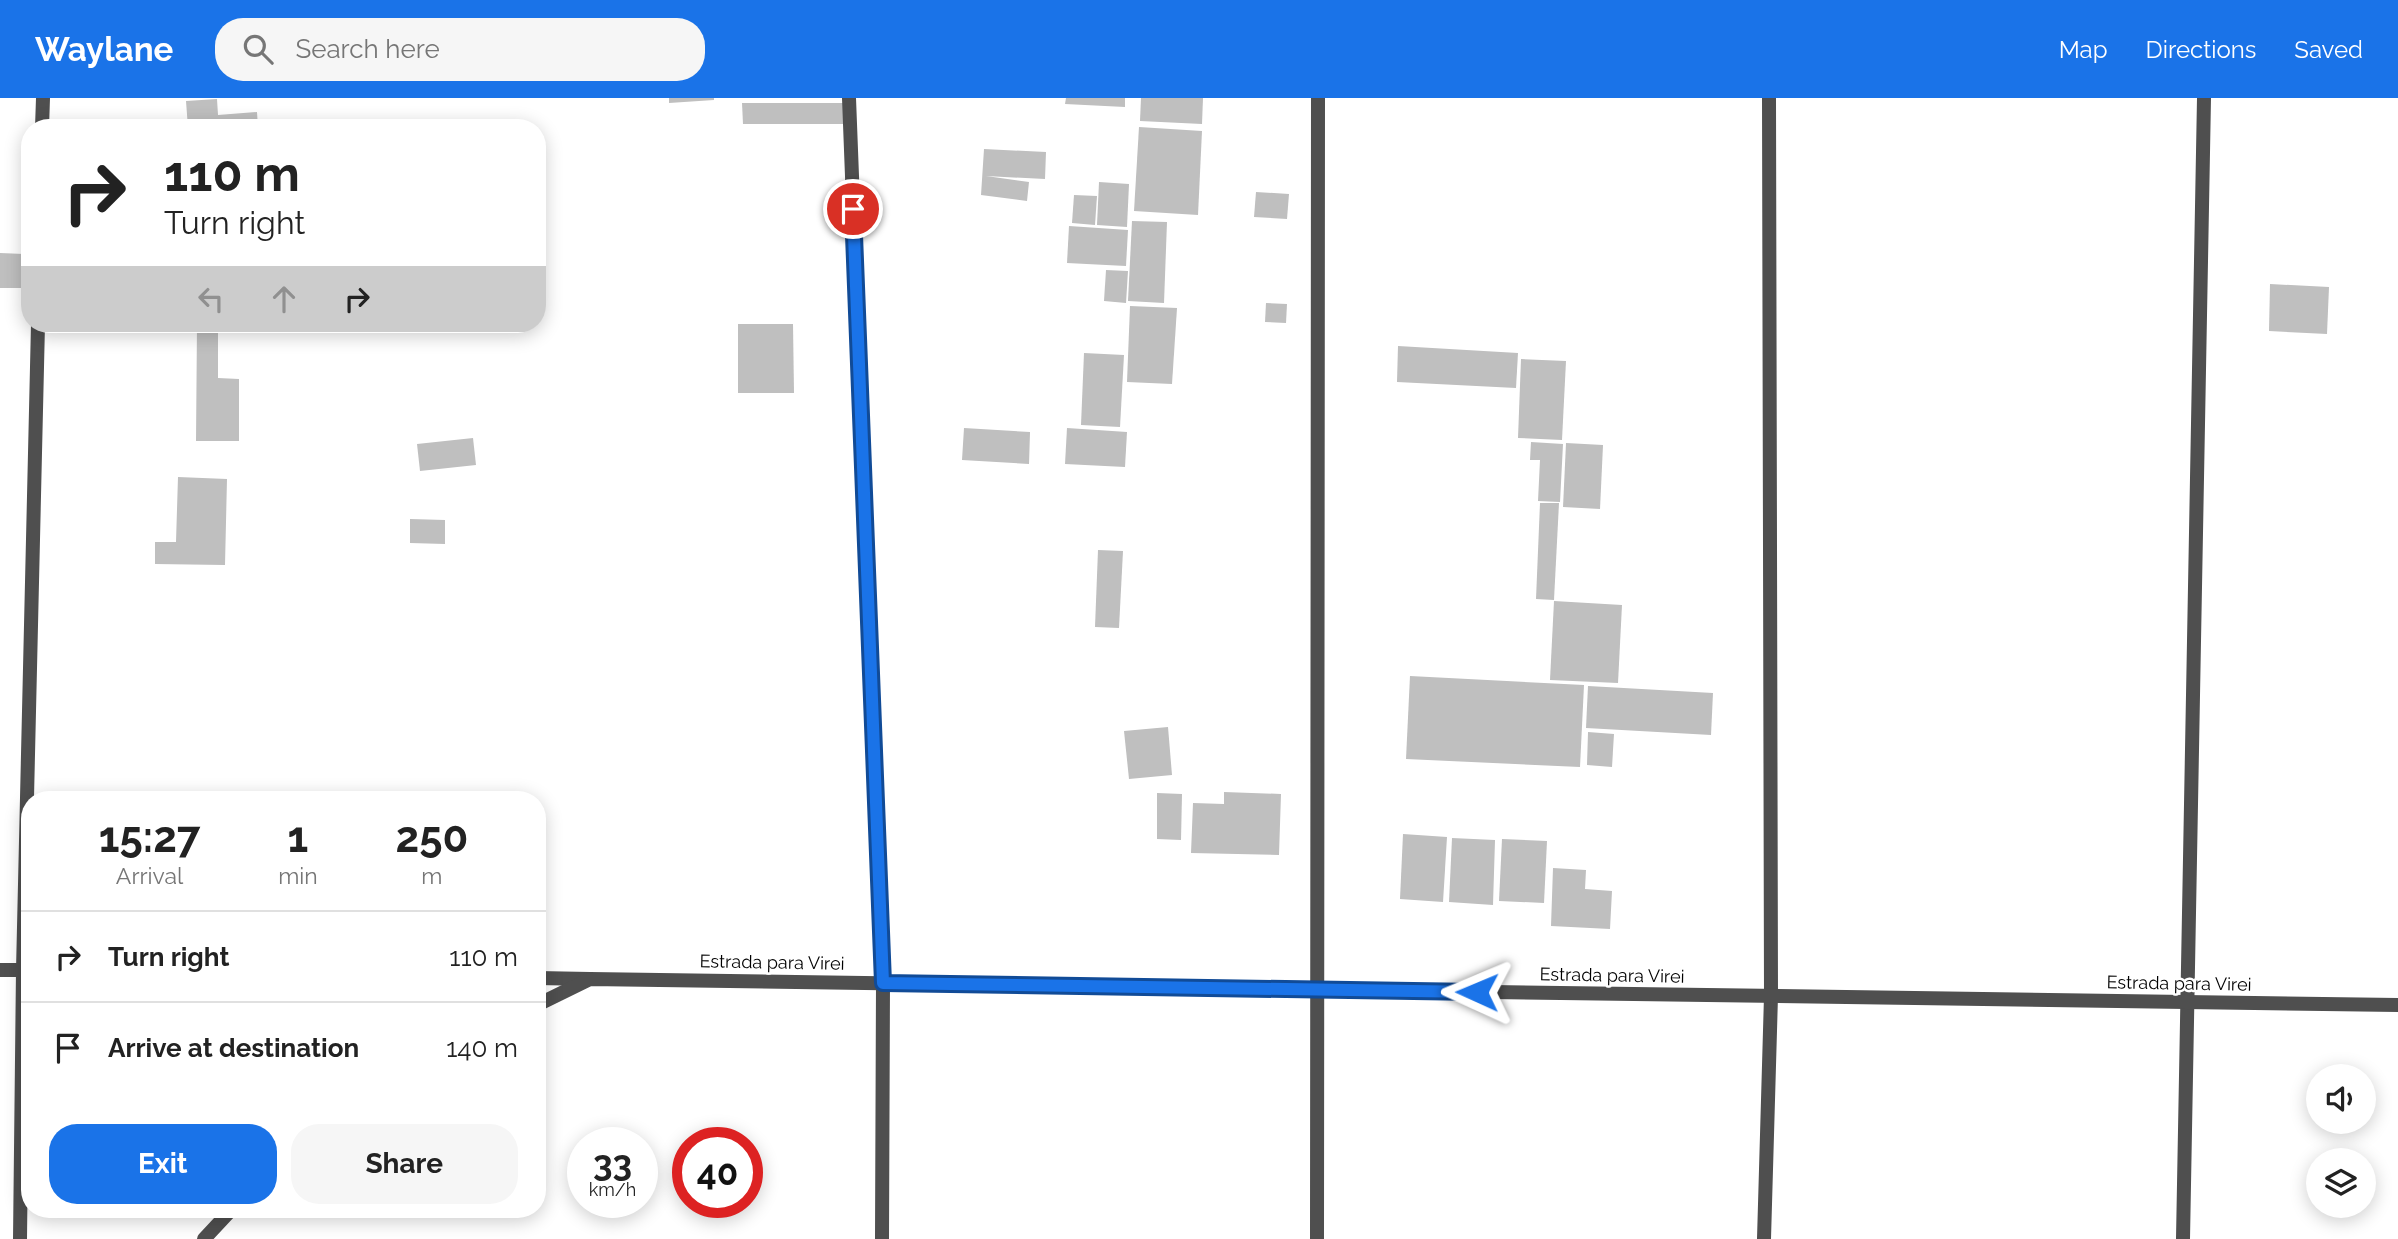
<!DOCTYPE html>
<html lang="en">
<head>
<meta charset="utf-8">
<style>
	:root { --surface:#fff; --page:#f6f6f6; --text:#222; --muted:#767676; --line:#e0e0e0; --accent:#1a73e8 }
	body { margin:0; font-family:Raleway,sans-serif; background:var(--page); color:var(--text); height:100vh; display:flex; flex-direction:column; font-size:26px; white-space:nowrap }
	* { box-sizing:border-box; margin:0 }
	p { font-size:23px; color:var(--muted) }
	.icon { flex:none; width:38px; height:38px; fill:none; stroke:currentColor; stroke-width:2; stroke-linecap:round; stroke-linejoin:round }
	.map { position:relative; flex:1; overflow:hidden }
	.panel { position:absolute; left:21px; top:693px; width:525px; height:427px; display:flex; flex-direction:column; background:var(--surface); border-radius:28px; box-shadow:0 4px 18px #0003 }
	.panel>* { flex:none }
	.guide { position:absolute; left:21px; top:21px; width:525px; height:214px; border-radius:28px; box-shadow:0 4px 18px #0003; background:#fff; color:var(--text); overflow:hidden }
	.controls { position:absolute; left:2306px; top:966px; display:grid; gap:14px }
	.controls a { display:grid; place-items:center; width:70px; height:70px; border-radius:50%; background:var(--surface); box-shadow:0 4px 18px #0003; font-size:35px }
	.speed { position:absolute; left:567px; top:1029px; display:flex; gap:14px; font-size:35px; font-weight:700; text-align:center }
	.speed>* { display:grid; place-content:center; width:91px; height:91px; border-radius:50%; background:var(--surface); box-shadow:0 4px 18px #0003; line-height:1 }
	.speed small { font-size:18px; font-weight:400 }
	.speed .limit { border:10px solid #d22; background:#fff; color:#111 }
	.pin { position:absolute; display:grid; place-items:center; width:60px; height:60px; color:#fff; margin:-30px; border:4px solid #fff; border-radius:50%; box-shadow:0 2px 7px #0007 }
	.me { position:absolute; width:77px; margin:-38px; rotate:271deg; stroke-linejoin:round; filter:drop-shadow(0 0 5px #0008) }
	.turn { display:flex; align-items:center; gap:24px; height:147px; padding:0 28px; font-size:32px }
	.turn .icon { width:91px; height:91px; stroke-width:2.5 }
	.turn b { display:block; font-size:49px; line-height:60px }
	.lanes { display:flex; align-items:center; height:66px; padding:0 28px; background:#0003; justify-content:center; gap:35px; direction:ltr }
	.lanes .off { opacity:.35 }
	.eta { display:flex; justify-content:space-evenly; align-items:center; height:119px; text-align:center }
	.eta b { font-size:42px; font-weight:700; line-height:49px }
	.button { display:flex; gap:14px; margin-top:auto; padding:14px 28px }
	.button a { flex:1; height:80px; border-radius:28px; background:var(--accent); color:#fff; font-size:28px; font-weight:700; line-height:80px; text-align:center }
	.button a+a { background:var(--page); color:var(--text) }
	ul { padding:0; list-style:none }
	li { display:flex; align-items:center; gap:21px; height:91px; padding:0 28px; border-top:2px solid var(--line) }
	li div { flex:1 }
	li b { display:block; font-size:26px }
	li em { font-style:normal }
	header { display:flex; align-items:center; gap:42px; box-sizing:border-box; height:98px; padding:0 35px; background:var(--accent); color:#fff }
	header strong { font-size:33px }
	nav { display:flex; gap:38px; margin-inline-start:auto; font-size:24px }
	.search { width:490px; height:63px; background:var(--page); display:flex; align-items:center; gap:18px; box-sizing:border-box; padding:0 24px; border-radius:28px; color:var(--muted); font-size:26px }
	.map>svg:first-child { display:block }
	.building { fill:#bfbfbf }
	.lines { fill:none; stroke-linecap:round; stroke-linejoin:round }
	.minor { stroke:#4f4f4f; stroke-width:14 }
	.tertiary { stroke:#4f4f4f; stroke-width:14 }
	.route-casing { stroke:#114b97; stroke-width:18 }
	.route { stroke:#1a73e8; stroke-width:12 }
	.labels { text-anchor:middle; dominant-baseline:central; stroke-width:5; stroke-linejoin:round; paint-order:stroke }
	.street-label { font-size:18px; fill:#000; stroke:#fff }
</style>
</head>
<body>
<header>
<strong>Waylane</strong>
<div class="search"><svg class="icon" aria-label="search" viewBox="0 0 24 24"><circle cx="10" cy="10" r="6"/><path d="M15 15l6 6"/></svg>Search here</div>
<nav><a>Map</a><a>Directions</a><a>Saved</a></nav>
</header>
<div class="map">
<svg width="2398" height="1141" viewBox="0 0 2398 1141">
	<rect width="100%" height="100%" fill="#fff"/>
	<g class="building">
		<polygon points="669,0 714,0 714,2 669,5"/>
		<polygon points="1066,0 1125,0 1125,9 1065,6"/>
		<polygon points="1141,0 1203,0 1202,26 1140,23"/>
		<polygon points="217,1 218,17 257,14 258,30 188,30 186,3"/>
		<polygon points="742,5 845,5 846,26 743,26"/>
		<polygon points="1139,29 1202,33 1198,117 1134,113"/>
		<polygon points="984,51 1046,54 1045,81 986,78 1029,84 1027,103 981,97"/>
		<polygon points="1099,84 1129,86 1127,129 1097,127"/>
		<polygon points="1256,94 1289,96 1287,121 1254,119"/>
		<polygon points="1074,97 1097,98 1095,127 1072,125"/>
		<polygon points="1132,123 1167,124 1164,205 1128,203"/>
		<polygon points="1069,128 1128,132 1126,168 1067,165"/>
		<polygon points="0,155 24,156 23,190 0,190"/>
		<polygon points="1106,172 1128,173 1126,205 1104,203"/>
		<polygon points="2270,186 2329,189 2327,236 2269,233"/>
		<polygon points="1266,205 1287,206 1286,225 1265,224"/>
		<polygon points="1130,208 1177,210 1172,286 1127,284"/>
		<polygon points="197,226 218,226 218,280 239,281 239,343 196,343"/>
		<polygon points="738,226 793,226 794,295 738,295"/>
		<polygon points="1398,248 1518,255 1516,290 1397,284"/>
		<polygon points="1084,255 1124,257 1120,329 1081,327"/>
		<polygon points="1521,261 1566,263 1562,342 1518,340"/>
		<polygon points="964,330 1030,334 1029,366 962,362"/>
		<polygon points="1067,330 1127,334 1125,369 1065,366"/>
		<polygon points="473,340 476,367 420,373 417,346"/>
		<polygon points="1531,344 1563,346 1560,404 1538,403 1540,362 1530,362"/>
		<polygon points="1566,345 1603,347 1600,411 1563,409"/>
		<polygon points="178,379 227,381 225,467 155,466 155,444 176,444"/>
		<polygon points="1540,405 1559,405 1554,502 1536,501"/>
		<polygon points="410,421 445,422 445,446 410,445"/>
		<polygon points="1098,452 1123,453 1119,530 1095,529"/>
		<polygon points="1554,503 1622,507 1618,585 1550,582"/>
		<polygon points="1410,578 1584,587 1580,669 1406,661"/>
		<polygon points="1588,588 1713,595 1711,637 1586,630"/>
		<polygon points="1168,629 1172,677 1129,681 1124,633"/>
		<polygon points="1588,634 1614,636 1612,669 1587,667"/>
		<polygon points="193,693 280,700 280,702 193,702"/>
		<polygon points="1224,694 1281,696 1279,757 1191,755 1193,705 1224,706"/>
		<polygon points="1157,695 1182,696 1181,742 1157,741"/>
		<polygon points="1403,736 1447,739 1443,804 1400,801"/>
		<polygon points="1452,740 1495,742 1493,807 1449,804"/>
		<polygon points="1502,741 1547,743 1544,805 1499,803"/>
		<polygon points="1553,770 1586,772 1585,791 1612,793 1610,831 1551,828"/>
	</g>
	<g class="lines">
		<g class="minor">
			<polyline points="849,0 883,885 882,1141"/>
			<polyline points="42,30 43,0"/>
			<polyline points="0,872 30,872"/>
			<polyline points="537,880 590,881"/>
			<polyline points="20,1141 23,872 38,226"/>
			<polyline points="1317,1141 1318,0"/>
			<polyline points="1764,1141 1771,898 1769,0"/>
			<polyline points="2183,1141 2204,0"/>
		</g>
		<g class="tertiary">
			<polyline points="537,907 590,881 2398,907"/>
			<polyline points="204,1141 232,1111"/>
		</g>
	</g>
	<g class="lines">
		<g class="route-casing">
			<polyline id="route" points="853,111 883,885 1477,894"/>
		</g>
		<use href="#route" class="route"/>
	</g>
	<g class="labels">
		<g class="street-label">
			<text transform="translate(772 864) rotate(1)">Estrada para Virei</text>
			<text transform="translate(1612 877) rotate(1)">Estrada para Virei</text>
			<text transform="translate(2179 885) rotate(1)">Estrada para Virei</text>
		</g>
	</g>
</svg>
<div class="controls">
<a><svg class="icon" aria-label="sound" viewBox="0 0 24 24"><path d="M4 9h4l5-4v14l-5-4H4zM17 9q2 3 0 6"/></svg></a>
<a><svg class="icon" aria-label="layers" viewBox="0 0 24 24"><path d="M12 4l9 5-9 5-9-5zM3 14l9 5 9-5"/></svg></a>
</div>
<div class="speed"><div>33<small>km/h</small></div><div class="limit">40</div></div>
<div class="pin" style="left:853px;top:111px;background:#d93025"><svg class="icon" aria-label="arrive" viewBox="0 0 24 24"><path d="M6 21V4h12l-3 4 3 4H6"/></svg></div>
<svg class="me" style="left:1477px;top:894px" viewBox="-20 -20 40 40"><path d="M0-17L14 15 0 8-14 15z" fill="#1a73e8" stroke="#fff" stroke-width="4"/></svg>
<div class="guide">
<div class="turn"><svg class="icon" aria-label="right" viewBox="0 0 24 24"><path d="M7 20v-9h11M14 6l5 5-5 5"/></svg><div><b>110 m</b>Turn right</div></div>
<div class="lanes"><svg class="icon off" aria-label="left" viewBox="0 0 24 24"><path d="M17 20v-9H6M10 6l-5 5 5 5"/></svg><svg class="icon off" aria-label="ahead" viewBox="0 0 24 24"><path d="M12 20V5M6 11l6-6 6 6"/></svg><svg class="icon" aria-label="right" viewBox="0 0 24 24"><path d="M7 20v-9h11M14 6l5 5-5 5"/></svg></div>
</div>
<section class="panel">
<div class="eta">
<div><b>15:27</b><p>Arrival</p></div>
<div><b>1</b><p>min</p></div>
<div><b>250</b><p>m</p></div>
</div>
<ul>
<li><svg class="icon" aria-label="right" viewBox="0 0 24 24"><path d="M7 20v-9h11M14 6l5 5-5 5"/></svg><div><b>Turn right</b></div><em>110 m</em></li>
<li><svg class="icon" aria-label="arrive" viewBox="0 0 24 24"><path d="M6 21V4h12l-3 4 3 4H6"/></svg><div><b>Arrive at destination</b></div><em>140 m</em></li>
</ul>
<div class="button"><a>Exit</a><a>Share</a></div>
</section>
</div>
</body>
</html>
